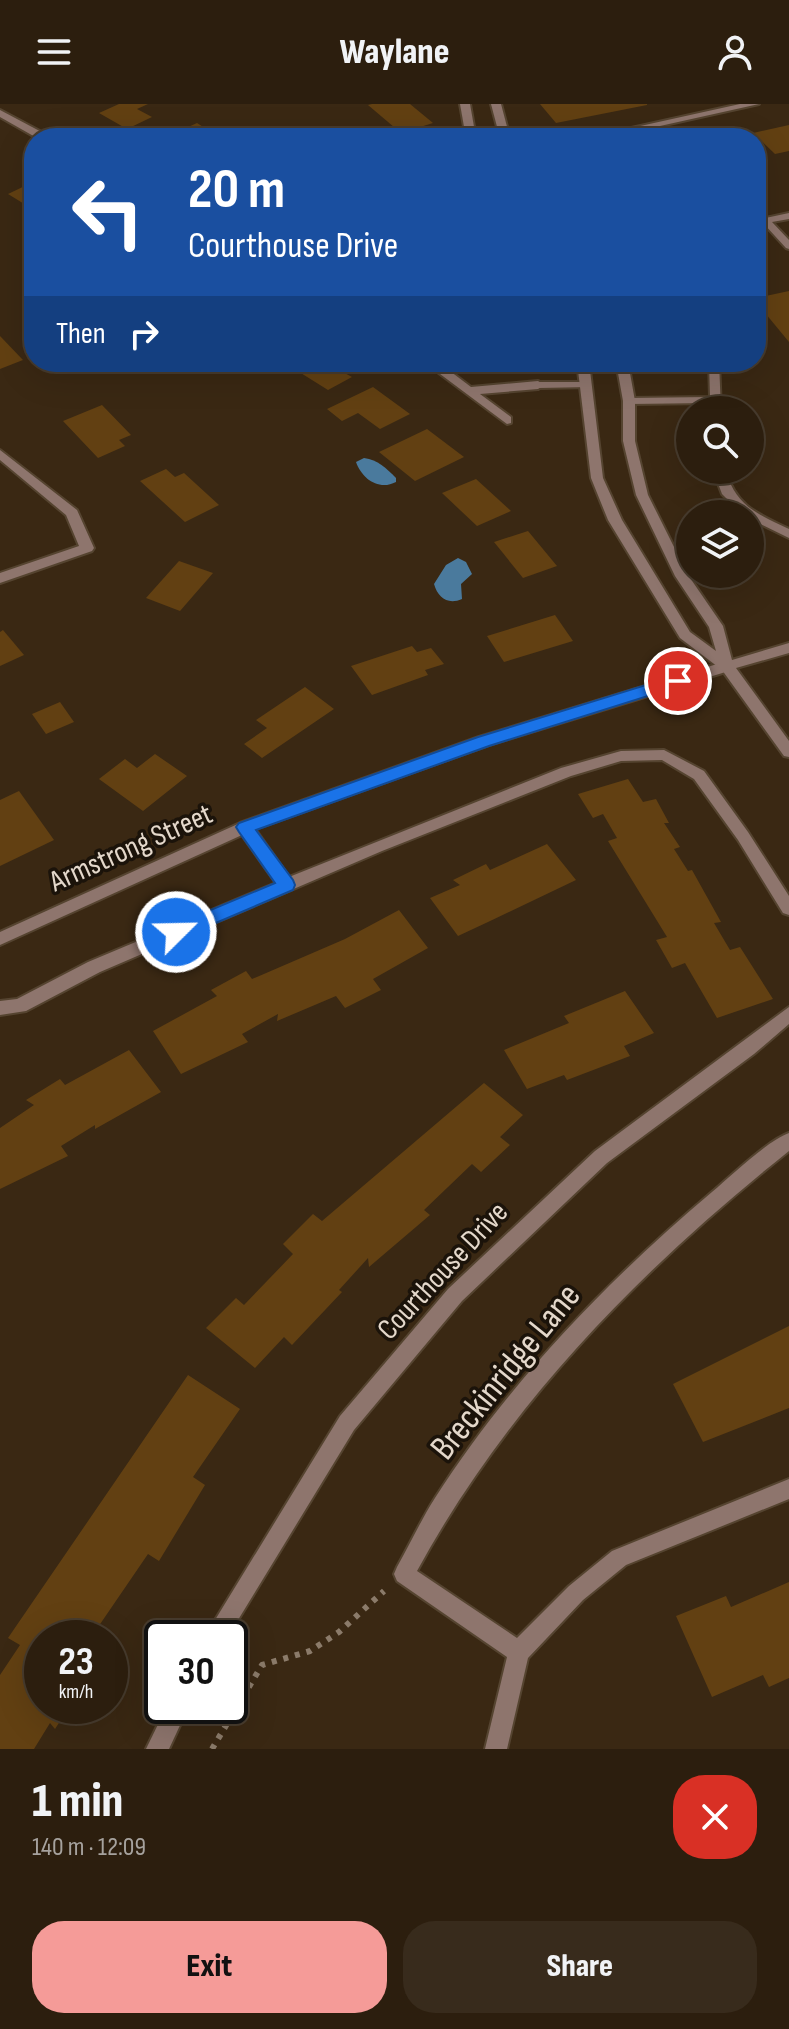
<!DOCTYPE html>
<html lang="en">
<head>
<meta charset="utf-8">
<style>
	:root { --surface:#2c1e0e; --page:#382b1c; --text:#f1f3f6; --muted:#a6a29e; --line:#483c2e; --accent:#f59b98 }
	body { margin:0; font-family:"Sofia Sans Condensed",sans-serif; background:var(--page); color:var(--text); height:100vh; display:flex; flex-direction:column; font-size:30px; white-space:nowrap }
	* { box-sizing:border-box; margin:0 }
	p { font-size:26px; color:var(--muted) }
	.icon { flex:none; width:44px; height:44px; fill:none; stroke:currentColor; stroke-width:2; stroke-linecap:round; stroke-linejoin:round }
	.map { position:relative; height:1645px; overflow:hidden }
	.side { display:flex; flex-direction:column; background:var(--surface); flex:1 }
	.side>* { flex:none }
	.top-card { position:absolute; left:24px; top:24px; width:742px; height:244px; border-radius:32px; box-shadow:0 8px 32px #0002,0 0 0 2px var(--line); background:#1a4fa0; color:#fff; overflow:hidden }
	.controls { position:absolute; left:676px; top:292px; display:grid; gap:16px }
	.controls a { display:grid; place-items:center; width:88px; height:88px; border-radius:50%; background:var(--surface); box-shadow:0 8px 32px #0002,0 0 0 2px var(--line); font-size:40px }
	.speed { position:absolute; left:24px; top:1516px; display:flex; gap:16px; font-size:40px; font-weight:700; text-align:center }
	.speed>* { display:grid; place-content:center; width:104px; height:104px; border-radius:50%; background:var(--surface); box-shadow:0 8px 32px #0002,0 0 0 2px var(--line); line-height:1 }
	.speed small { font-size:20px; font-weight:400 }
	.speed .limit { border:4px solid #111; border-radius:12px; background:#fff; color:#111 }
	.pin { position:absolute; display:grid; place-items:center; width:68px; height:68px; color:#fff; margin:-34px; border:4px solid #fff; border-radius:50%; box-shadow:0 2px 8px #0007 }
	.me { position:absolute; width:88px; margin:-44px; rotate:67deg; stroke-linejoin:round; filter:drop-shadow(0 0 6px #0008) }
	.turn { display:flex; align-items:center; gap:28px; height:168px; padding:0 32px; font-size:36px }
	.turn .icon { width:104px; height:104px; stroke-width:2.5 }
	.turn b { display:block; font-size:56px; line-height:68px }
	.then { display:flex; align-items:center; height:76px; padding:0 32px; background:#0003; gap:16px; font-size:30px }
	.round { display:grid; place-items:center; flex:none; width:84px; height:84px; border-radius:32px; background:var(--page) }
	.overview { display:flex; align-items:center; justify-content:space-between; height:136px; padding:0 32px }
	h1 { font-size:48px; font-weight:800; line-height:60px }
	.cta { display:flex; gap:16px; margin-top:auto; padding:16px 32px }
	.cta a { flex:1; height:92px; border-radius:32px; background:var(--accent); color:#111; font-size:32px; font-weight:800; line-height:92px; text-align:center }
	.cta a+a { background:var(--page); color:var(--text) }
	header { display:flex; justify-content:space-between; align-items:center; height:104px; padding:0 32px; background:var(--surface); font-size:36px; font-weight:800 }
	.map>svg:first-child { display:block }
	.water { fill:#4a7a9d }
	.building { fill:#624012 }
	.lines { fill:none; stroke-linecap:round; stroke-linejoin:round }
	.service-casing { stroke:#554430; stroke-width:4 }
	.minor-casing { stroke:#554430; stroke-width:4 }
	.tertiary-casing { stroke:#554430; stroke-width:4 }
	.path { stroke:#8b7b6a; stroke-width:6; stroke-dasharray:5 7; stroke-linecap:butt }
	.service { fill:#8e756d; fill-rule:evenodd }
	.minor { fill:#8e756d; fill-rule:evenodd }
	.tertiary { fill:#8e756d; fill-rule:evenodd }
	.route { fill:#1a73e8; stroke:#114b97; stroke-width:2 }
	.labels { text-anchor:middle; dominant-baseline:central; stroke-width:7; stroke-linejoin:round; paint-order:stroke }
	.street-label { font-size:30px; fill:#e4d8cb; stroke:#1b130a }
	.near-street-label { font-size:36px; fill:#e4d8cb; stroke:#1b130a }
</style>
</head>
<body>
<header><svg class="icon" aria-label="menu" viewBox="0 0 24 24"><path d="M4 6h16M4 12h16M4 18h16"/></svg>Waylane<svg class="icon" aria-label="person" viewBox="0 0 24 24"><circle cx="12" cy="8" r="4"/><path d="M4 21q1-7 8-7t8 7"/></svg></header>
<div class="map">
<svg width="789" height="1645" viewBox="0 0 789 1645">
	<rect width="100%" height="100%" fill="#3a2813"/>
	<g class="water">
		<path d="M364,354C378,356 386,364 396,374V378C379,387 362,375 356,358Z"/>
		<path d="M458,454L466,458L472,470L461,480L462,495C448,501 438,494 434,480L446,461Z"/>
	</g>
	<g class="building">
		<polygon points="119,0 148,0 137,5 152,13 127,25 99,9"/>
		<polygon points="372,0 410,0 433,19 401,29 368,1"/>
		<polygon points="540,0 647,0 647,1 556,19"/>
		<polygon points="197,19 211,28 197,34 164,34"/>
		<polygon points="789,21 789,47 775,50 753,29"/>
		<polygon points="31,79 34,81 34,106 8,90"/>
		<polygon points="789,187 789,238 756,198 756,194"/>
		<polygon points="0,232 23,256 0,265"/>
		<polygon points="293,258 340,258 348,263 341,267 352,273 328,286 288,261"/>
		<polygon points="373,283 410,310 380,325 358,309 342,317 327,305"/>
		<polygon points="102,301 131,331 119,336 125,342 98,354 63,317"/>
		<polygon points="427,325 464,353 415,377 379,348"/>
		<polygon points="166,365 175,373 184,369 219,401 185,418 140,377"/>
		<polygon points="476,375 511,407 477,422 442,389"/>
		<polygon points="528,427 557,462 523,474 494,438"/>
		<polygon points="179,457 213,469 180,507 146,494"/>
		<polygon points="555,511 573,537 504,558 487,532"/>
		<polygon points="3,526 24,551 0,562 0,528"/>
		<polygon points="412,542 417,548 431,544 444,560 425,566 428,571 372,591 351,562"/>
		<polygon points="305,583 334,605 262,654 244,640 267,624 256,616"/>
		<polygon points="60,598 74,618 46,630 32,610"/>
		<polygon points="155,650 187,672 143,707 99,675 125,655 137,664"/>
		<polygon points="628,675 643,698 656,695 669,719 664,719 680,743 674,745 688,767 692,766 721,818 714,819 730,846 740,843 773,895 717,914 685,859 672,864 656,836 667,833 608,737 617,734 603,710 593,714 578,690"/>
		<polygon points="19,687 54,736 0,762 0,696"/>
		<polygon points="547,740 576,776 488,818 458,832 430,794 460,781 453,776 486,760 490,766"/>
		<polygon points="399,806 428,844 373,875 381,886 345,904 336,892 277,917 278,910 242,930 248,938 181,970 153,927 217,892 211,886 246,867 252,875 345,835"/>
		<polygon points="625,887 654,929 624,942 630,952 567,976 564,971 527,985 504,946 569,919 564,912"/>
		<polygon points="129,946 161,988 95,1025 95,1021 61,1042 68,1052 0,1085 0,1024 34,1001 26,996 60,975 65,981"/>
		<polygon points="484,979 523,1011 500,1033 510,1041 481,1068 472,1060 424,1106 430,1111 369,1163 368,1154 339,1186 342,1188 292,1241 284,1233 255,1264 206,1224 236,1194 244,1201 293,1150 283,1140 313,1110 322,1117"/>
		<polygon points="789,1222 789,1304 703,1338 673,1280"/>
		<polygon points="188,1271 240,1305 193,1373 205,1381 159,1457 148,1450 94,1529 102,1534 42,1534 42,1602 70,1602 55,1625 50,1619 34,1645 0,1645 0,1571 20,1541 8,1534"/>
		<polygon points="789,1478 789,1574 769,1583 763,1571 712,1593 676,1512 726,1492 731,1503"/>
	</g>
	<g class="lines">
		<g class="service-casing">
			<g id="service">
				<polygon points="789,109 789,115 772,118 789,136 789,145 786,144 764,120 756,122 756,116"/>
				<polygon points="709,258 719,258 721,306 711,306 710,299 629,300 624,297 629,294 710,293"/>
				<polygon points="586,278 591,281 590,283 538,284 533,281 538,278"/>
				<path d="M713,366H725C737,403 756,409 789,425V434L750,415V410H742L722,390Z"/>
			</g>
		</g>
		<g class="minor-casing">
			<g id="minor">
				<polygon points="740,0 759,0 606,34 586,34"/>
				<polygon points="0,6 49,32 50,34 37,34 0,13"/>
				<polygon points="424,258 438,258 471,283 538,277 544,281 538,285 480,290 511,313 511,319 507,320"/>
				<polygon points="0,346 77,406 94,444 92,447 0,479 0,469 79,442 66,411 0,356"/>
				<polygon points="727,557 734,562 732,566 489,641 255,725 289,773 561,664 621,647 664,646 704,667 748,728 789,792 789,811 783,809 738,736 694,675 662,656 621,657 571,672 382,747 100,868 26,907 0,911 0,897 17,895 88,858 276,779 242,731 0,841 0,828 240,719 479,633"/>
				<polygon points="789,903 789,920 754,950 607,1059 462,1197 354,1326 227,1534 204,1534 340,1312 448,1185 595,1047"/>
				<path d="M789,1029V1047C641,1165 508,1300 417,1467L517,1534L569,1482L612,1447L789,1375V1395L626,1461L583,1496L528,1554L507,1645H485L507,1553L397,1477L394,1470L397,1463C410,1440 421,1416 435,1394C509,1278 608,1176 712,1088C731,1072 767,1037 789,1029Z"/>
				<polygon points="167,1602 189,1602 169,1645 146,1645"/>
			</g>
		</g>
		<g class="tertiary-casing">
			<g id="tertiary">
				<polygon points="460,0 470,0 476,34 466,34"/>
				<polygon points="491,0 501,0 510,34 500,34"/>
				<polygon points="577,258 589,258 603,374 622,416 690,528 716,547 709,523 675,472 636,391 623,337 623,297 616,258 628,258 635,297 635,337 648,391 688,471 723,522 732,556 789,539 789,549 736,564 789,637 789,653 784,652 722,566 680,534 608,416 591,374"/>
			</g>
		</g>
		<polyline class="path" points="212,1645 262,1561 310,1547 339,1528 384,1487"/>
		<use href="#service" class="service"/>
		<use href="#minor" class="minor"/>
		<use href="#tertiary" class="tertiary"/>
	</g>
	<polygon class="route" points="678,571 686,577 683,581 489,642 256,726 293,776 295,781 293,786 183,833 176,835 167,828 170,823 275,779 239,728 236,723 239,719 478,633"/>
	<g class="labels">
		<g class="street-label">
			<text transform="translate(131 744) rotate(-24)">Armstrong Street</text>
			<text transform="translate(443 1167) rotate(-47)">Courthouse Drive</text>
		</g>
		<g class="near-street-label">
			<text transform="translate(506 1268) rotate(-51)">Breckinridge Lane</text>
		</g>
	</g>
</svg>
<div class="controls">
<a><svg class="icon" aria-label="search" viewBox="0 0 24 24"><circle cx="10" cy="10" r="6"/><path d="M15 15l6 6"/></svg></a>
<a><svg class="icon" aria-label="layers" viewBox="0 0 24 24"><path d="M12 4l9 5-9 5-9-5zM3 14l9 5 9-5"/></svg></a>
</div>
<div class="speed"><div>23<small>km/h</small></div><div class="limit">30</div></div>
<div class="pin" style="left:678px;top:577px;background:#d93025"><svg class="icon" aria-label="arrive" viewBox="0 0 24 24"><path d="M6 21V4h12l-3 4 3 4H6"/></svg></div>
<svg class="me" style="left:176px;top:828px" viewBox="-20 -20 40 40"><circle r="17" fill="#1a73e8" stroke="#fff" stroke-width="3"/><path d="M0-11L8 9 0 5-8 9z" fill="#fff"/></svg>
<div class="top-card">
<div class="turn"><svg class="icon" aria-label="left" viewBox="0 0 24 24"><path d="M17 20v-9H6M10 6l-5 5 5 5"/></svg><div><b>20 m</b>Courthouse Drive</div></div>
<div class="then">Then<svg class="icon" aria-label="right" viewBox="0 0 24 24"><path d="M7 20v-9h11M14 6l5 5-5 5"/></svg></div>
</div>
</div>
<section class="side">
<div class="overview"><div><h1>1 min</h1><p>140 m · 12:09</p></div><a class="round" style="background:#d93025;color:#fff"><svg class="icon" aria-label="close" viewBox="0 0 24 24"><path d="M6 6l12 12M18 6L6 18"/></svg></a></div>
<div class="cta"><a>Exit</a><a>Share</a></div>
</section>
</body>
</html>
